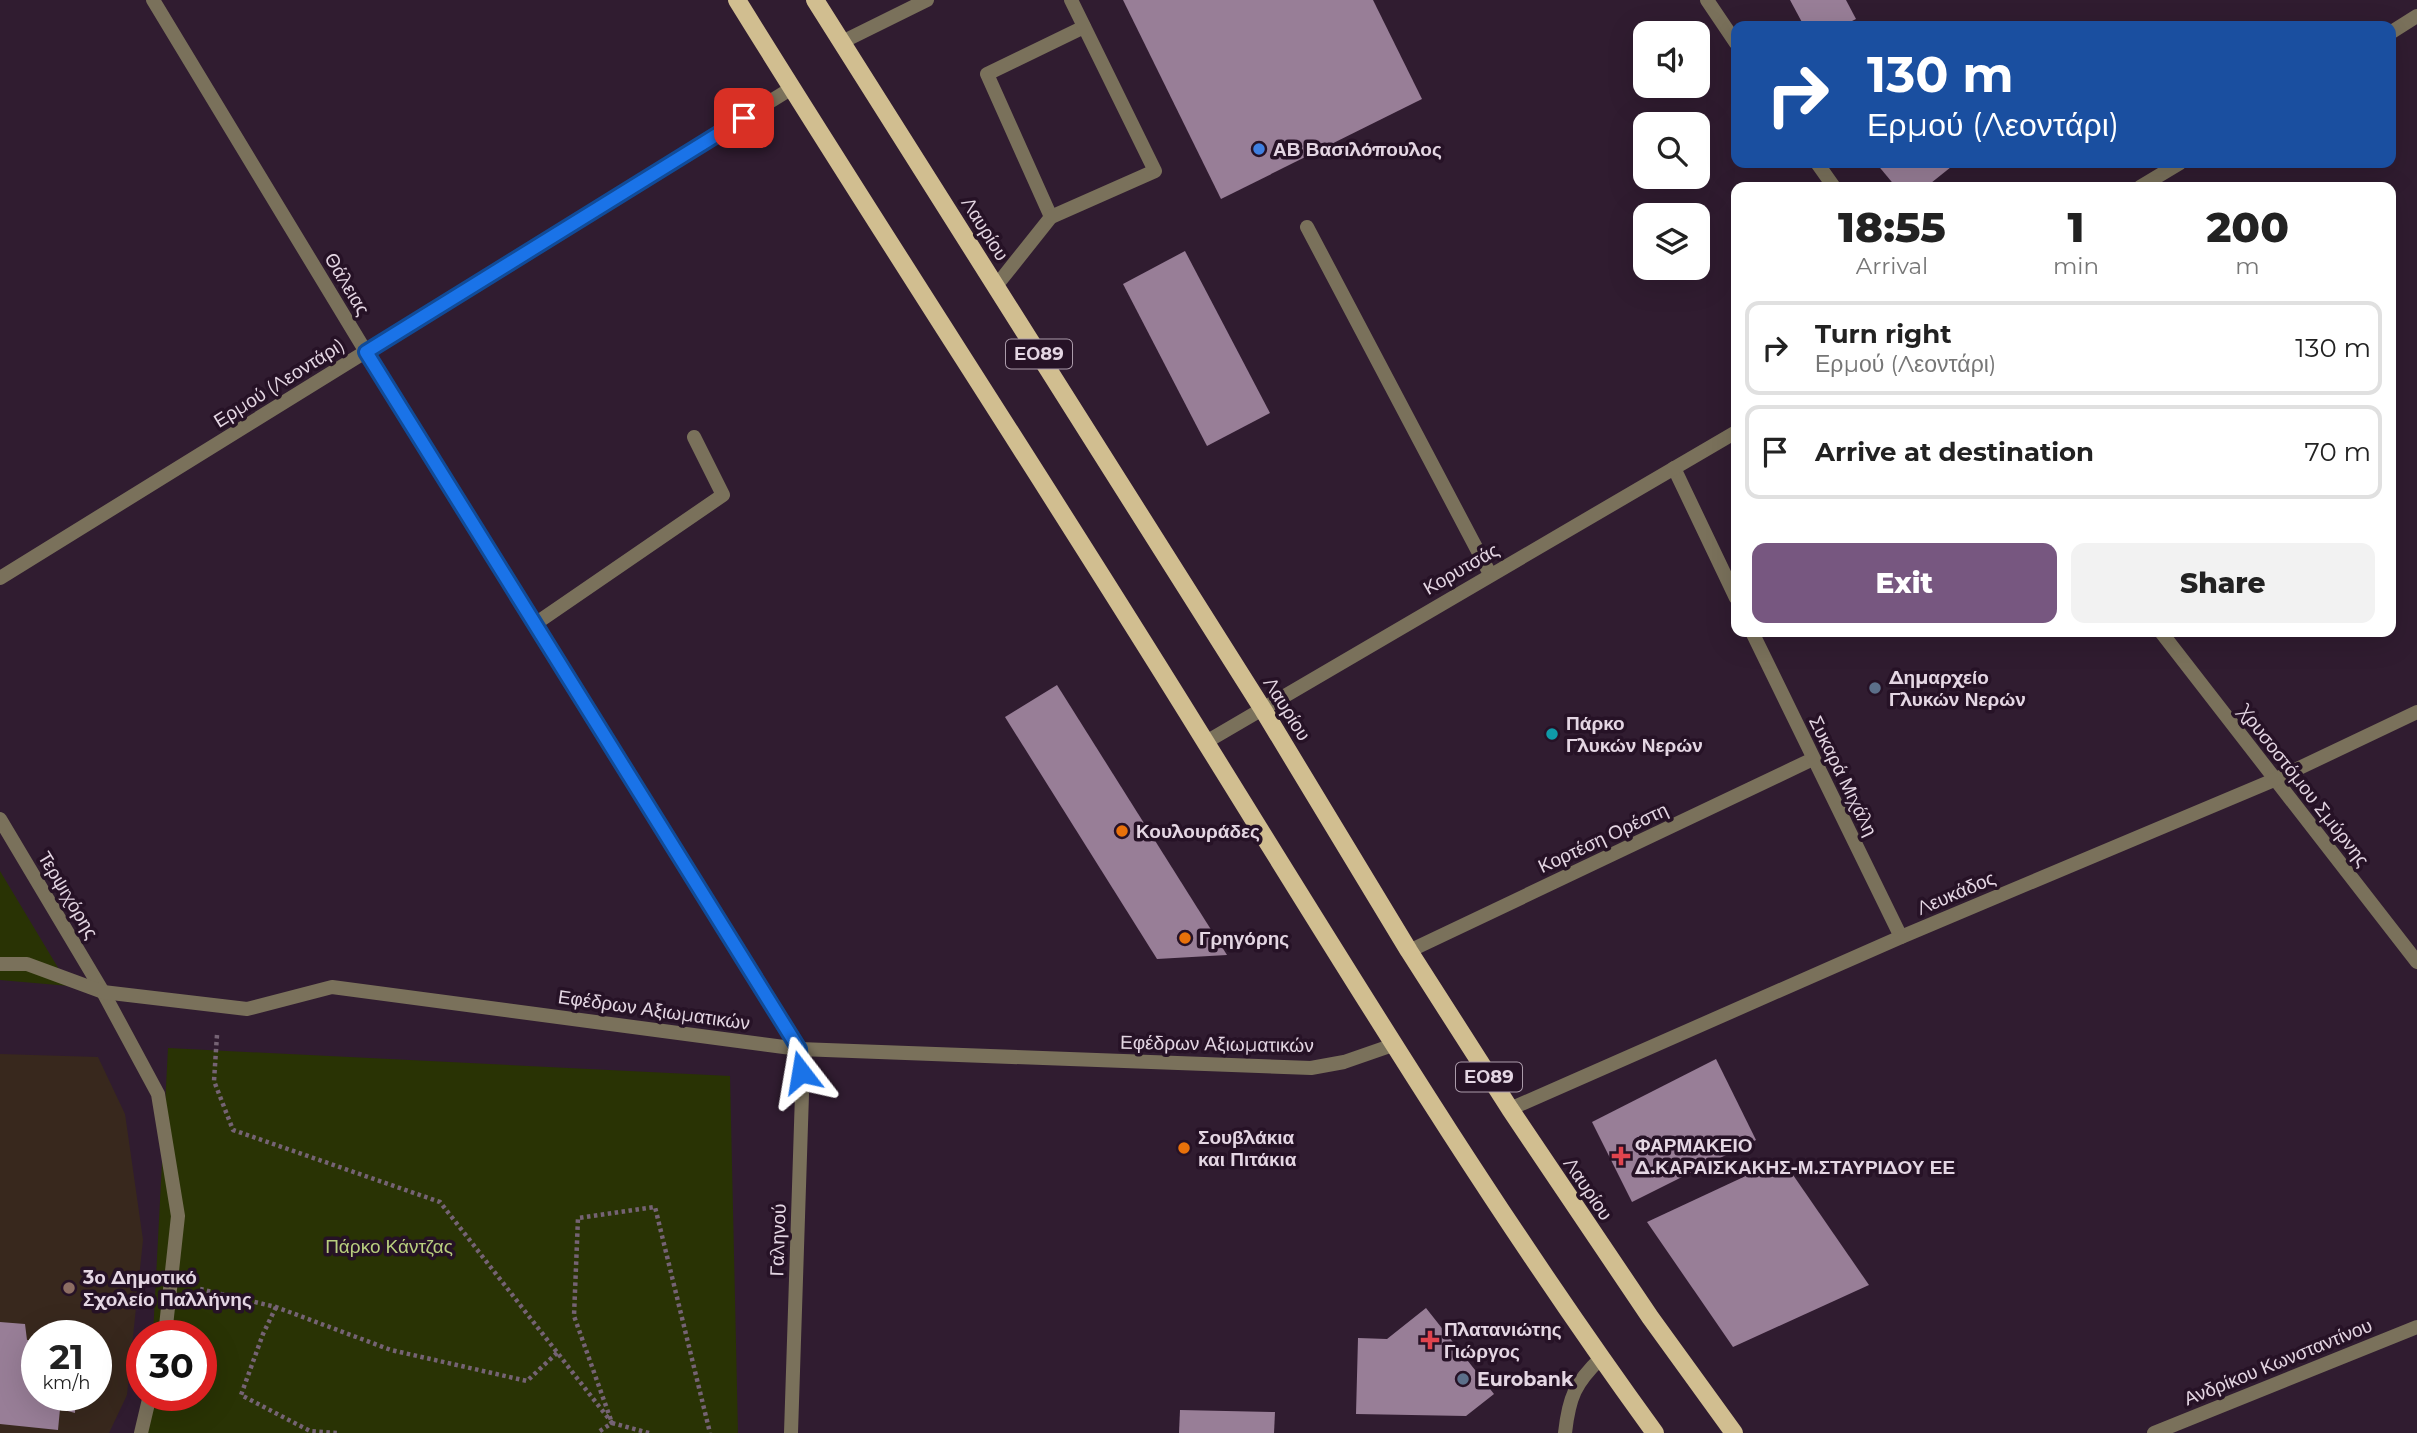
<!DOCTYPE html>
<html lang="en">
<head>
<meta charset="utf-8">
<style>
	:root { --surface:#fff; --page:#f2f2f2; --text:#222; --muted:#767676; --line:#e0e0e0; --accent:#775780 }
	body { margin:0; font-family:Montserrat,sans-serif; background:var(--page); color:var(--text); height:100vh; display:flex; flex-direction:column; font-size:26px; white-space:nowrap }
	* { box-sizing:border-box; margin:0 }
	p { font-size:23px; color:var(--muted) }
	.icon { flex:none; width:38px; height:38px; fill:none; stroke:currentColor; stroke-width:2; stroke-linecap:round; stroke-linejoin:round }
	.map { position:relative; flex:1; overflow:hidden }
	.drawer { position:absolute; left:1731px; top:182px; width:665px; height:455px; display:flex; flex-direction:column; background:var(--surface); border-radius:14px; box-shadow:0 7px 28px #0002 }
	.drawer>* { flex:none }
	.banner { position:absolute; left:1731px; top:21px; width:665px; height:147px; border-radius:14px; box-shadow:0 7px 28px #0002; background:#1a4fa0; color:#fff; overflow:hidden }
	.fabs { position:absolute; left:1633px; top:21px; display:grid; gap:14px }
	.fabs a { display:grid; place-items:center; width:77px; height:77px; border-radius:14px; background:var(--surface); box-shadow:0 7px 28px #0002; font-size:35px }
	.speed { position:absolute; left:21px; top:1320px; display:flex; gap:14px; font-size:35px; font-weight:700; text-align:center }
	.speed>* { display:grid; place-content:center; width:91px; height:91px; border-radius:50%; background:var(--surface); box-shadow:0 7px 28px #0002; line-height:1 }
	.speed small { font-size:18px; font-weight:400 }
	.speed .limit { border:10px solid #d22; background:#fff; color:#111 }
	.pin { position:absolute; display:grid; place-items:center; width:60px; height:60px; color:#fff; margin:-30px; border-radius:14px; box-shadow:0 4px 10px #0006 }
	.me { position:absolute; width:77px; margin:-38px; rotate:346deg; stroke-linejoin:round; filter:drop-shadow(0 0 5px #0008) }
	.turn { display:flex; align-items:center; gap:24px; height:147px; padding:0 21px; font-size:32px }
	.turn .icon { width:91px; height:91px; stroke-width:2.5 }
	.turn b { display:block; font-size:49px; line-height:60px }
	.eta { display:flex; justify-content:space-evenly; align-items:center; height:119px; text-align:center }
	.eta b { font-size:42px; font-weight:800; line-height:49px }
	.cta { display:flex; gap:14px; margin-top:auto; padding:14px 21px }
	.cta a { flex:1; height:80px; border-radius:14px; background:var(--accent); color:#fff; font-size:28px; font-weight:800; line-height:80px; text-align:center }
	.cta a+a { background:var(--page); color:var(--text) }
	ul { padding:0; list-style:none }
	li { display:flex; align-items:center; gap:21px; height:94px; margin:0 14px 10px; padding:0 7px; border:4px solid var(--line); border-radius:14px }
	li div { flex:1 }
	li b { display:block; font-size:26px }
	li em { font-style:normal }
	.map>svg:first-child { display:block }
	.education { fill:#38281d; fill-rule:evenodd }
	.green { fill:#293304 }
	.building { fill:#987e97 }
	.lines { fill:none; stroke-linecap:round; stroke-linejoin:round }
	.path { stroke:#756374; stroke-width:4.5; stroke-dasharray:3.5 3.5; stroke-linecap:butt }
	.service { stroke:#7a715b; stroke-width:14 }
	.pedestrian { stroke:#7a715b; stroke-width:14 }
	.minor { stroke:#7a715b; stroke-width:14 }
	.primary { stroke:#d1be90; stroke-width:18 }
	.route-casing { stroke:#114b97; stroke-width:18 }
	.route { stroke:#1a73e8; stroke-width:12 }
	.shop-dot { fill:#3f7fe0; stroke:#261226; stroke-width:2.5 }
	.service-dot { fill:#5c6f8a; stroke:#261226; stroke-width:2.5 }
	.culture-dot { fill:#0f9aa8; stroke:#261226; stroke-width:2.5 }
	.food-dot { fill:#e8710a; stroke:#261226; stroke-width:2.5 }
	.health-dot { fill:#e0444e; stroke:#261226; stroke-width:2.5 }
	.education-dot { fill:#8d6e63; stroke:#261226; stroke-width:2.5 }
	.labels { text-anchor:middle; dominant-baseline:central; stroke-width:7; stroke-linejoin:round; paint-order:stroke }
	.shield { fill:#261226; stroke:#ab9baa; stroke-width:2 }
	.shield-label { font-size:18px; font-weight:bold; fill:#e4d6e3 }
	.poi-label { font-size:19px; font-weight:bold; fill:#e4d6e3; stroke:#261226; text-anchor:start }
	.street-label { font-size:19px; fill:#e4d6e3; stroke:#261226 }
	.park-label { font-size:19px; fill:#b8ce7e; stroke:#261226 }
</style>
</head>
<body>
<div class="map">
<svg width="2417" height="1433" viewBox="0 0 2417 1433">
	<rect width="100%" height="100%" fill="#301c30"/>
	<path class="education" d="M0,1054L98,1057L125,1114L143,1240L127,1395L109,1433H0ZM37,1335H96V1395H37Z"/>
	<g class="green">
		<polygon points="0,871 69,986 0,980"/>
		<polygon points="168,1048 730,1076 738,1433 148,1433 150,1395 201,1395 201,1335 153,1335"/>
	</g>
	<g class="building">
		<polygon points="1123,0 1373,0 1422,99 1221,199"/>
		<polygon points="1790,0 1846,0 1856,19 1842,26 1804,26"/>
		<polygon points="1876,163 1956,163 1926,187 1896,187"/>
		<polygon points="1185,251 1270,413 1207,446 1123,284"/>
		<polygon points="1057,685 1227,955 1157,959 1005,717"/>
		<polygon points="1716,1059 1756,1140 1632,1202 1592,1122"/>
		<polygon points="1782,1159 1869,1285 1733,1347 1647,1222"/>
		<polygon points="1426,1308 1494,1394 1466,1416 1356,1414 1358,1338 1387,1339"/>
		<polygon points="0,1322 25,1324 27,1340 37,1341 37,1395 76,1395 75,1413 60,1409 58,1430 0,1424"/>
		<polygon points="1180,1410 1275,1412 1274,1433 1179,1433"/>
	</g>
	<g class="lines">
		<g class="path">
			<polyline points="217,1035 214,1081 233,1130 440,1202 612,1423 597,1433"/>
			<polyline points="200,1289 276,1307 391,1350 527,1381 559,1351"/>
			<polyline points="276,1307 263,1334 241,1395 310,1431 338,1433"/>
			<polyline points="649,1433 612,1423 574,1316 578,1218 655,1207 710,1433"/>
		</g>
		<g class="service">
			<polyline points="1051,217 987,74 1084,27"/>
			<polyline points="1307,227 1490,574"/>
			<polyline points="996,286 1051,217 1155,171 1071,0"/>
			<polyline points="535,624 723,495 694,437"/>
		</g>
		<polyline class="pedestrian" points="1409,951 1813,759"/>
		<g class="minor">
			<polyline points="153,0 366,352 799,1049 802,1094 791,1433"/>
			<polyline points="1707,0 1736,43"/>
			<polyline points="2390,33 2417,16"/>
			<polyline points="842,42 927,0"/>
			<polyline points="1817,163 1834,187"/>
			<polyline points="2140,187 2180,163"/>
			<polyline points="1674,468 1736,598"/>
			<polyline points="0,578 792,88"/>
			<polyline points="1752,632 1901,937"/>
			<polyline points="2161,632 2417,962"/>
			<polyline points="1206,742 1736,432"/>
			<polyline points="0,819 103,992 158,1094 178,1216 165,1335"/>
			<polyline points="0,964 27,964 103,992 247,1009 332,987 799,1049 1311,1068 1344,1062 1393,1045"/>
			<polyline points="1510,1109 1901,937 2274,780 2417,712"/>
			<polyline points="141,1433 150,1395"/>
			<path d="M1565,1433C1569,1397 1575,1383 1601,1358"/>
			<polyline points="2154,1433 2417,1327"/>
		</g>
		<g class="primary">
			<path d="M737,0C890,247 1050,490 1203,738C1349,973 1492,1209 1655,1433"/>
			<polyline points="815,0 1262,708 1409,951 1510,1109 1650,1317 1734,1433"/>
		</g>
	</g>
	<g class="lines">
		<g class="route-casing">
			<polyline id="route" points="744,118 366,352 799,1049 801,1072"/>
		</g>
		<use href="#route" class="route"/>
	</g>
	<circle class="shop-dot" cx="1259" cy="149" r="7"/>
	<g class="service-dot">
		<circle cx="1875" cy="688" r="7"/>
		<circle cx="1463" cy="1379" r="7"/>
	</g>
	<circle class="culture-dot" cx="1552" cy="734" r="7"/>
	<g class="food-dot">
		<circle cx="1122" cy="831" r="7"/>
		<circle cx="1185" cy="938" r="7"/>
		<circle cx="1184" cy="1148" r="7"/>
	</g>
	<g class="health-dot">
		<path d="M1617.5 1145.5h7v7h7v7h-7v7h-7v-7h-7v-7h7z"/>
		<path d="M1426.5 1329.5h7v7h7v7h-7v7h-7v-7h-7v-7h7z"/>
	</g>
	<circle class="education-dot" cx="69" cy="1288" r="7"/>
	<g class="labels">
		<g class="shield">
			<rect x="1006" y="339.5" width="66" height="29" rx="5"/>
			<rect x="1456" y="1062.5" width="66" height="29" rx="5"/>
		</g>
		<g class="shield-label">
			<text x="1039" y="354">ΕΟ89</text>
			<text x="1489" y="1077">ΕΟ89</text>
		</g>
		<g class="poi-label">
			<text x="1273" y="149">ΑΒ Βασιλόπουλος</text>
			<text x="1889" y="677">Δημαρχείο<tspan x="1889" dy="22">Γλυκών Νερών</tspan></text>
			<text x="1566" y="723">Πάρκο<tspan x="1566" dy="22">Γλυκών Νερών</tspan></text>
			<text x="1136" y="831">Κουλουράδες</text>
			<text x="1199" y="938">Γρηγόρης</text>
			<text x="1198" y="1137">Σουβλάκια<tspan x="1198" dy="22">και Πιτάκια</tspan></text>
			<text x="1635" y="1145">ΦΑΡΜΑΚΕΙΟ<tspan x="1635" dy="22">Δ.ΚΑΡΑΙΣΚΑΚΗΣ-Μ.ΣΤΑΥΡΙΔΟΥ ΕΕ</tspan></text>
			<text x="83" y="1277">3ο Δημοτικό<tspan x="83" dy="22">Σχολείο Παλλήνης</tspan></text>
			<text x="1444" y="1329">Πλατανιώτης<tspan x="1444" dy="22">Γιώργος</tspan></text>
			<text x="1477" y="1379">Eurobank</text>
		</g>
		<g class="street-label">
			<text transform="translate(985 229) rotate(58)">Λαυρίου</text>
			<text transform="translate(347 284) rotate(59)">Θάλειας</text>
			<text transform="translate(279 383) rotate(-32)">Ερμού (Λεοντάρι)</text>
			<text transform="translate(1461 569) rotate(-30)">Κορυτσάς</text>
			<text transform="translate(1287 709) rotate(58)">Λαυρίου</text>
			<text transform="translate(1843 776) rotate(64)">Συκαρά Μιχάλη</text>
			<text transform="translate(2304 786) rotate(52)">Χρυσοστόμου Σμύρνης</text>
			<text transform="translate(1603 838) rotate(-25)">Κορτέση Ορέστη</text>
			<text transform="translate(1956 893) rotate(-23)">Λευκάδος</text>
			<text transform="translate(68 895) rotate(59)">Τερψιχόρης</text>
			<text transform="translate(654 1010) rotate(8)">Εφέδρων Αξιωματικών</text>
			<text transform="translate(1217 1044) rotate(1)">Εφέδρων Αξιωματικών</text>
			<text transform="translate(1588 1189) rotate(56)">Λαυρίου</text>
			<text transform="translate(778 1240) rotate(-88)">Γαληνού</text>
			<text transform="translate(2278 1362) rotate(-22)">Ανδρίκου Κωνσταντίνου</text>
		</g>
		<g class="park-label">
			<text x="389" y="1246">Πάρκο Κάντζας</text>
		</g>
	</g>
</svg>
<div class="fabs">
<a><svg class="icon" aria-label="sound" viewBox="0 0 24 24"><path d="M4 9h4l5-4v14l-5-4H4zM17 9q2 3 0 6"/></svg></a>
<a><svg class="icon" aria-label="search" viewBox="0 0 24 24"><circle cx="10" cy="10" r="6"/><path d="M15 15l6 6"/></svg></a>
<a><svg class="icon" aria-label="layers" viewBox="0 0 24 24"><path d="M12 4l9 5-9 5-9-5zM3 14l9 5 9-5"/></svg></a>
</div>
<div class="speed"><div>21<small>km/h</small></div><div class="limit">30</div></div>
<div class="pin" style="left:744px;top:118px;background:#d93025"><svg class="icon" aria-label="arrive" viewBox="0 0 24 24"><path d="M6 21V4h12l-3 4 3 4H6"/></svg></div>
<svg class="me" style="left:801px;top:1072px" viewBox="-20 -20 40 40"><path d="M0-17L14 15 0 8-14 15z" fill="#1a73e8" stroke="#fff" stroke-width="4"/></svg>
<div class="banner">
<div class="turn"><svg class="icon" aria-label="right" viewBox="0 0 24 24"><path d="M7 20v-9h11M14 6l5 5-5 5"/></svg><div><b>130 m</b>Ερμού (Λεοντάρι)</div></div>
</div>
<section class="drawer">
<div class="eta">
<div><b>18:55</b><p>Arrival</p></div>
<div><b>1</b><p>min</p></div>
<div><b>200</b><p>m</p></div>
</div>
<ul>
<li><svg class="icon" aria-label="right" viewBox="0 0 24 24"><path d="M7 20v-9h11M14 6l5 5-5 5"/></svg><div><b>Turn right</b><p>Ερμού (Λεοντάρι)</p></div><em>130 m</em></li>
<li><svg class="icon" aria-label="arrive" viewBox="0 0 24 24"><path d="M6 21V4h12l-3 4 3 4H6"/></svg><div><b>Arrive at destination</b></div><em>70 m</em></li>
</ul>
<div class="cta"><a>Exit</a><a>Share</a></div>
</section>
</div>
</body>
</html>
